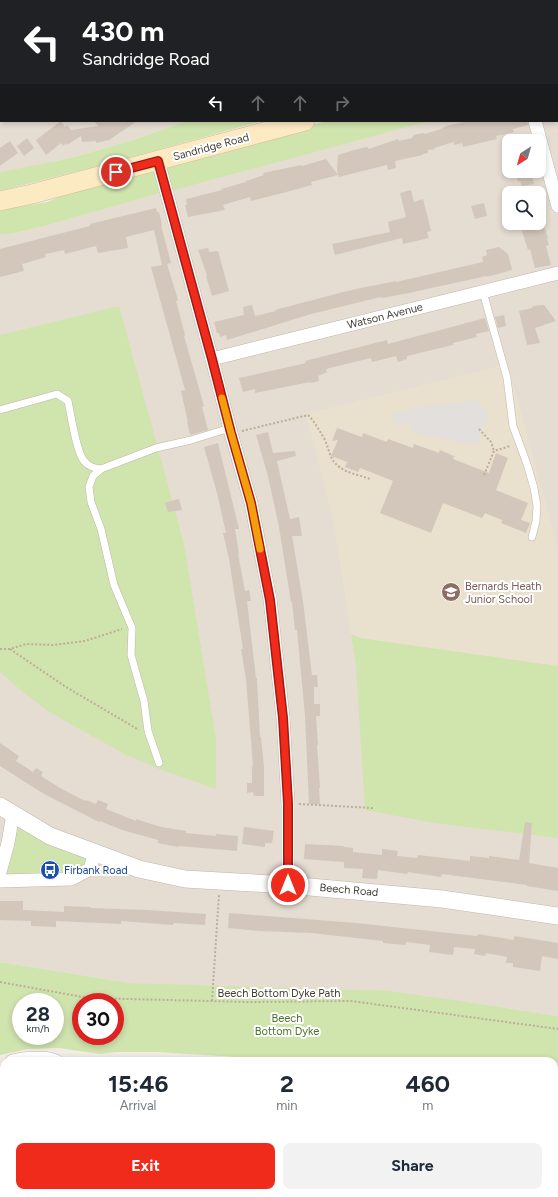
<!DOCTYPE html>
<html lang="en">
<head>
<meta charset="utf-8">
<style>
	:root { --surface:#fff; --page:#f2f2f3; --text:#1f2937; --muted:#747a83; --accent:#f02b1c }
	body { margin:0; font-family:Figtree,sans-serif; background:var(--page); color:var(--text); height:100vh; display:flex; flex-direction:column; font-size:15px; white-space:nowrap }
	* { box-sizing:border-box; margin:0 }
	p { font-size:13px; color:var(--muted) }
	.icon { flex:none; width:22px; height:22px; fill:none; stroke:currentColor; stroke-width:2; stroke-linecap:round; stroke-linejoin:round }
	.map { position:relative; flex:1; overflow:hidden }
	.drawer { position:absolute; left:0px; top:1057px; width:558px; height:140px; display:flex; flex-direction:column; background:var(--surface); border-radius:12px 12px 0 0; box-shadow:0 2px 6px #0003 }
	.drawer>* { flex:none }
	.guide { position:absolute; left:0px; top:0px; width:558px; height:122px; box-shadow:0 2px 6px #0003; background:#202124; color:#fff; overflow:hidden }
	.needle { width:26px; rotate:217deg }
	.controls { position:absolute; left:502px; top:134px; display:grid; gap:8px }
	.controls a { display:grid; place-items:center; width:44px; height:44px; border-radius:8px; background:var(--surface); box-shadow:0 2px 6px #0003; font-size:20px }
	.speed { position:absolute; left:12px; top:993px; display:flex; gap:8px; font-size:20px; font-weight:700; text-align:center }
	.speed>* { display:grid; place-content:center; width:52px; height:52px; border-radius:50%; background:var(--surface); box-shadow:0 2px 6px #0003; line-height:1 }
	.speed small { font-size:10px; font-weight:400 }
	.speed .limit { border:6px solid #d22; background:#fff; color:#111 }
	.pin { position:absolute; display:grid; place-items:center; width:34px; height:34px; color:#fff; margin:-17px; border:2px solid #fff; border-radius:50%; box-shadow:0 1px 4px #0007 }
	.me { position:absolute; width:44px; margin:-22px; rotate:0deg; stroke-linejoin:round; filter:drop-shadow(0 0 3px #0008) }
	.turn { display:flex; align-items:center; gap:14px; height:84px; padding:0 16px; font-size:18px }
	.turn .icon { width:52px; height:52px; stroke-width:2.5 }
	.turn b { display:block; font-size:28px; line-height:34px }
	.lanes { display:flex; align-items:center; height:38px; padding:0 16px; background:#0003; justify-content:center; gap:20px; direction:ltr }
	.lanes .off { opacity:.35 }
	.eta { display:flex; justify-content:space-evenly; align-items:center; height:68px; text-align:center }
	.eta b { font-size:24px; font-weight:700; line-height:28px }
	.cta { display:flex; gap:8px; margin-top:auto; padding:8px 16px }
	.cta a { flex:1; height:46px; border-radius:8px; background:var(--accent); color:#fff; font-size:16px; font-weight:700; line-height:46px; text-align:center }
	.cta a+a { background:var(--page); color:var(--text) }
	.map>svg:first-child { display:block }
	.residential { fill:#e5ddd2; fill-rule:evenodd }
	.education { fill:#eae0ce }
	.green { fill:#d0e4ae; fill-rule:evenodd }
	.parking { fill:#e2dfdc }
	.building { fill:#d2c7ba }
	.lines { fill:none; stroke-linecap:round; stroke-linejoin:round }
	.service-casing { stroke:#bfb6aa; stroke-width:8 }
	.minor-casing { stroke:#bfb6aa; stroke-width:14 }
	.tertiary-casing { stroke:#bfb6aa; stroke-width:18 }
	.secondary-casing { stroke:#cfbb96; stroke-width:20 }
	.path { stroke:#bdad99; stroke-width:2; stroke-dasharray:2 2; stroke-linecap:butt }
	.service { stroke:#fff; stroke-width:7 }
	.minor { stroke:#fff; stroke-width:13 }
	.tertiary { stroke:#fff; stroke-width:17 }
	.secondary { stroke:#fceac3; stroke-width:19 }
	.route-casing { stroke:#9c1c12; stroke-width:10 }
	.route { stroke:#f02b1c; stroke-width:7 }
	.slow { stroke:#f59e0b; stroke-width:7 }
	.labels { text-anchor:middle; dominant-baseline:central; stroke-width:4; stroke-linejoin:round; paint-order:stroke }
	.street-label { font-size:11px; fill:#433c34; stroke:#fff }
	.education-label { font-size:11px; fill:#785e54; stroke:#fff; text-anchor:start }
	.transit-label { font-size:11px; fill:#164399; stroke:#fff; text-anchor:start }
	.park-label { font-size:11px; fill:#4b712b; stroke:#fff }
</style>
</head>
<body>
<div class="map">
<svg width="558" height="1197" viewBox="0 0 558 1197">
	<rect width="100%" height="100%" fill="#f1ece4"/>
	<g class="residential">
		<polygon points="0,0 558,0 558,19 557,19 557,1 1,1 1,121 185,121 173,126 133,140 85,154 41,165 0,172"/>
		<path d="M558,89V1016L468,1002L130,983L0,962V234H10L41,227L134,200L227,176L268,164L430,121H557ZM509,141H539V171H509ZM509,193H539V223H509Z"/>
		<polygon points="0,1067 4,1067 4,1193 333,1193 334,1197 0,1197"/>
		<polygon points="554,1131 558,1136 558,1197 440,1197 441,1193 554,1193"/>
	</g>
	<polygon class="education" points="508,364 558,550 558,838 434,823 365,810 356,666 333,519 306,414"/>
	<g class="green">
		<polygon points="185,121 262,121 110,163 0,191 0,172 57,161 85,154 133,140 173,126"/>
		<polygon points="327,121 430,121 171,191 162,164"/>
		<polygon points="158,161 167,191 41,227 10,234 0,234 0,210 47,202 99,181"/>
		<polygon points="119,306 184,544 216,739 216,789 159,769 124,754 46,710 16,686 0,672 0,335"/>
		<polygon points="351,634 360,638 558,666 558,838 434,823 365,810 356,666"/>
		<polygon points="13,814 95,853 90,869 71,879 0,881"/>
		<path d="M0,962L130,983L388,991L468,1002L558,1016V1116L554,1113V1061H301L157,1052H116L100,1054L59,1048L28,1049L0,1055ZM21,1002H55V1036H21ZM81,1002H115V1036H81Z"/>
		<polygon points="347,1193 428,1193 426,1197 349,1197"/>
	</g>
	<polygon class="parking" points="477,400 489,415 477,446 412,432 411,424 403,423 395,426 392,414 413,408"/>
	<g class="building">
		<polygon points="61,121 65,127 67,125 71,130 98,126 94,121 137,121 109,140 96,143 96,141 82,142 81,136 67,145 66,143 63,146 61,143 46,155 36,140"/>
		<polygon points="469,121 527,121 528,125 513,129 514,132 496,136 497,139 463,147 462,143 454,145 454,142 434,148 435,149 428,150 428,153 423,154 423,155 395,161 396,168 388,170 387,165 339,177 338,175 311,182 312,185 290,191 251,201 250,197 223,205 225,210 188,217 185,205 187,205 186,199 222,190 221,189 246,182 246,181 264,175 263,173 301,165 302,166 326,159 338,175 337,171 338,155 358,149 367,147 369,149 398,139 399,141 412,138 414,135 423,133 425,134 441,129 446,126"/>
		<polygon points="27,138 34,148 24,156 17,146"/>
		<polygon points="10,141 18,153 0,166 0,148"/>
		<polygon points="515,171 531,171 534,184 522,186 520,181 518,182"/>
		<polygon points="411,190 414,202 423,199 431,231 427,232 429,238 403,244 402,238 335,255 332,244 390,232 388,222 406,217 400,193"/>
		<polygon points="484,203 487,216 475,219 471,206"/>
		<polygon points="156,208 157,212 159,212 162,225 161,225 171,263 167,264 178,300 176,301 185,335 184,336 204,406 202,407 208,430 190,435 187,422 188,422 181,391 185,390 151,267 162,265 154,230 126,237 128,248 98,253 96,246 65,254 64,250 45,254 46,257 22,264 24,271 0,277 0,249 90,226 90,224"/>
		<polygon points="525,223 543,223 548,238 547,239 549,245 546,246 551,265 535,268 530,249 528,250 522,231 521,227 526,226"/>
		<polygon points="499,247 508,254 512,270 487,277 487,276 404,294 382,298 381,297 311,314 227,340 226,335 220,337 219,333 217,333 214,322 244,315 243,307 252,305 255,316 276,311 275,310 351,290 396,281 396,282 483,262 482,257 487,255 486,250"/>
		<polygon points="208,248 209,252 218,251 229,291 212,296 206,276 207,275 198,250"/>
		<polygon points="544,305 556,321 535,328 540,343 527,345 519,311 532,308 533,306"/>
		<polygon points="504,315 506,326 498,328 495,317"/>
		<polygon points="485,318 489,331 476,334 477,337 453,343 453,345 407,356 407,359 398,362 396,356 372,362 371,358 326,369 327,372 318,376 319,381 311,383 310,382 255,393 255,389 243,392 239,378 306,363 305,361 387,340 388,344"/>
		<polygon points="337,428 362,437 363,433 387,442 388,439 413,448 414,444 439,453 440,450 454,456 453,459 489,473 496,453 508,458 496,490 528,503 521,520 530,523 526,533 501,523 502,520 485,513 482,518 443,503 431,533 380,513 393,481 360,468 358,472 345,467 347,462 331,456 338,440 332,441"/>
		<polygon points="268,432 273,453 295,451 296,456 277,461 290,519 299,517 302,536 292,536 303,601 312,675 317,675 318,687 314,687 314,704 320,704 320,716 316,716 318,745 317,745 320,788 319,788 320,804 309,804 305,716 297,630 295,630 292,602 291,602 279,527 268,476 256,435"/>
		<polygon points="218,443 239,529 235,529 239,554 238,554 245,591 249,590 251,601 247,601 256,678 257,678 260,737 261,737 264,767 264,796 254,796 253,792 247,793 247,783 252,783 252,766 253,766 246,679 241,649 243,649 229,559 223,533 226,533 217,493 204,447"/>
		<polygon points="179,499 182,510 168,512 165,503"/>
		<polygon points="0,743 19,756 16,761 33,772 36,768 43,772 41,776 60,788 85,801 86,800 96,804 98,800 108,804 106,809 136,821 136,819 161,827 186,831 186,833 216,836 216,834 238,836 237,851 179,846 178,847 158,843 158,840 122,830 100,821 99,822 44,794 0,766"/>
		<polygon points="525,822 532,823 529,863 558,868 558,891 527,886 527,885 442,874 441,877 408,872 407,874 378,870 377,879 362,878 363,869 344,868 344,862 304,859 305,844 344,846 344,847 353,848 353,852 382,855 382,849 398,851 397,856 417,858 418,855 470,861 470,856 489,858 489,856 519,860"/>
		<polygon points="244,827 274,831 272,843 265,843 265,847 242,844"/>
		<polygon points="0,901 23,901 23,910 64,912 64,906 90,907 90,908 147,910 206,914 205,925 173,923 173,925 121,921 121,924 56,921 56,927 31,926 31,921 0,920"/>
		<polygon points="229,913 356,923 477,936 478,934 514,940 514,936 558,943 558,959 542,956 540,971 513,967 513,963 506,963 507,957 486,953 485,956 474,954 475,949 454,947 453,955 429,952 430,945 406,942 406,945 383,943 383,941 312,933 260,931 228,928"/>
	</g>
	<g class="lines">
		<g class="service-casing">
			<g id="service">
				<polyline points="490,0 491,1"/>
				<polyline points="483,292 507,378 513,426 527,464 534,488 537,506 536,521 532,537"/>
				<path d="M0,410L57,394L68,401C71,415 76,451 84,461C89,467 94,468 101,469L93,476L89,487L91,502L101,529L114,585L132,628L131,655L144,701L148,731L159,763"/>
				<polyline points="101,469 156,448 191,440 230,428"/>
			</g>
		</g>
		<g class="minor-casing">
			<g id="minor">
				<polyline points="16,1 16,0"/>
				<polyline points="0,24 1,22"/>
				<polyline points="535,121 558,206"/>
				<polyline points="158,161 212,359 231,433 251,503 270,599 283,718 288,803 288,885"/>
				<polyline points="212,359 558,273"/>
				<polyline points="0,872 8,843 13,814"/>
				<polyline points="0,881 71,879 90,869 95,853"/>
				<path d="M12,1061C26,1058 43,1056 56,1061"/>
				<polyline points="554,1120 558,1124"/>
				<polyline points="113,1193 114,1197"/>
				<polyline points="233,1193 233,1197"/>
				<polyline points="342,1193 344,1197"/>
				<polyline points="432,1197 433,1193"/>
			</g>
		</g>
		<g class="tertiary-casing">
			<polyline id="tertiary" points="0,806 50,836 139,869 185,879 288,885 442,899 558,916"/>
		</g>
		<g class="secondary-casing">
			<g id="secondary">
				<polyline points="557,53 558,53"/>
				<polyline points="0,201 32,194 305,121"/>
			</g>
		</g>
		<g class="path">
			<polyline points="479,429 491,442 494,451"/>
			<path d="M242,431L308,415C314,421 319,430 324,438C331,452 328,462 346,471C353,474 362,476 370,479"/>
			<polyline points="484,475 494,451 510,446"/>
			<polyline points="0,649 10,649 26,644 53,645 85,641 122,629"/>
			<polyline points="10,649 66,687 139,730"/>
			<polyline points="299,804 373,808"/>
			<polyline points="0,982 88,998 248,1002 351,1001 558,1029"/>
			<polyline points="212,1001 219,894"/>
		</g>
		<use href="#service" class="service"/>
		<use href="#minor" class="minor"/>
		<use href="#tertiary" class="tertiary"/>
		<use href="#secondary" class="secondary"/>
	</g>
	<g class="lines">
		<g class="route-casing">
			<polyline id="route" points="116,172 158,161 212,359 231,433 251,503 270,600 283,718 288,803 288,885"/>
		</g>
		<use href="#route" class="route"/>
		<polyline class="slow" points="222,398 231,433 251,503 260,549"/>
	</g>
	<defs>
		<g id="school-disc" transform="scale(1)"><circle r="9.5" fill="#8d6e63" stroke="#fff"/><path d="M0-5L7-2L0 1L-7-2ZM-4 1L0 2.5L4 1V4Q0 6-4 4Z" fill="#fff"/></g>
		<g id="bus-disc" transform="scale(1)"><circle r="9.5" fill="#1a4fb4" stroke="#fff"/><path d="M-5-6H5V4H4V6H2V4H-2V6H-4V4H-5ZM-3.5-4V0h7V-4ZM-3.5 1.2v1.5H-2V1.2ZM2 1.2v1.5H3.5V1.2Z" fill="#fff"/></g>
	</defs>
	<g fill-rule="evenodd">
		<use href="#school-disc" x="451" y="592"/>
		<use href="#bus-disc" x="50" y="870"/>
	</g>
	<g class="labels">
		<g class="street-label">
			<text transform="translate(211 147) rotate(-15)">Sandridge Road</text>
			<text transform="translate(385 316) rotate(-14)">Watson Avenue</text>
			<text transform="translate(349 890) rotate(5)">Beech Road</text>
			<text x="279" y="993">Beech Bottom Dyke Path</text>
		</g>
		<g class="education-label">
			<text x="465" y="586">Bernards Heath<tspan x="465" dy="13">Junior School</tspan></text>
		</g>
		<g class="transit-label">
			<text x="64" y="870">Firbank Road</text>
		</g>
		<g class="park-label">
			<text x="287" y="1018">Beech<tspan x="287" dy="13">Bottom Dyke</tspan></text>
		</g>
	</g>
</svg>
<div class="controls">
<a><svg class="needle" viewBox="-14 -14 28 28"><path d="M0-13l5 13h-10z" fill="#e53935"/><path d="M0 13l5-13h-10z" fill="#747a83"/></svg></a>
<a><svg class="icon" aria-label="search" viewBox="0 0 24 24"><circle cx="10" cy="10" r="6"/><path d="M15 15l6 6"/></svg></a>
</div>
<div class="speed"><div>28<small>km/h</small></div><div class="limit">30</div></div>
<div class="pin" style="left:116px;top:172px;background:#d93025"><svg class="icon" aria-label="arrive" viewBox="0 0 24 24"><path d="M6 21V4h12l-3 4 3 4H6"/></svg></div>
<svg class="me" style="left:288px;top:885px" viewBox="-20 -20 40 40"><circle r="17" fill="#f02b1c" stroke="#fff" stroke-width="3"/><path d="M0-11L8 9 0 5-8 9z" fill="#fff"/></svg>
<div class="guide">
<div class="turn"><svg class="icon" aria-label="left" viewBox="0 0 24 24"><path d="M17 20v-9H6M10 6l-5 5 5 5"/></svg><div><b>430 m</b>Sandridge Road</div></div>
<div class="lanes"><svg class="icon" aria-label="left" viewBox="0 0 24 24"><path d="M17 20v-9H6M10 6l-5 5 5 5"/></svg><svg class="icon off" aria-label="ahead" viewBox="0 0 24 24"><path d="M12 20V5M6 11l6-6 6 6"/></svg><svg class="icon off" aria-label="ahead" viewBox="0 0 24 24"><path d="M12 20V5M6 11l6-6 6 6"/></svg><svg class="icon off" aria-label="right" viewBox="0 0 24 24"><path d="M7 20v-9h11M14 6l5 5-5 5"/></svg></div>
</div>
<section class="drawer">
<div class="eta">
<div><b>15:46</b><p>Arrival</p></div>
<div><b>2</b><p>min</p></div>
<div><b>460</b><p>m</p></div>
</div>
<div class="cta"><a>Exit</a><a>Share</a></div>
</section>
</div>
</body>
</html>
